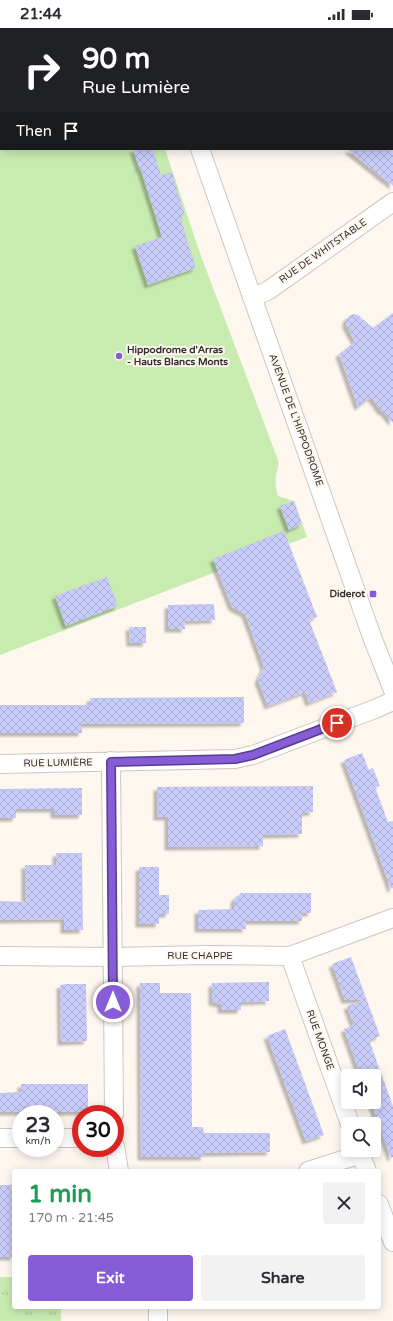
<!DOCTYPE html>
<html lang="en">
<head>
<meta charset="utf-8">
<style>
	:root { --surface:#fff; --page:#f2f2f3; --text:#2b2b33; --muted:#7c7c81; --accent:#875dd7 }
	body { margin:0; font-family:"Varela Round",sans-serif; background:var(--page); color:var(--text); height:100vh; display:flex; flex-direction:column; font-size:15px; white-space:nowrap }
	* { box-sizing:border-box; margin:0 }
	p { font-size:13px; color:var(--muted) }
	.icon { flex:none; width:22px; height:22px; fill:none; stroke:currentColor; stroke-width:2; stroke-linecap:round; stroke-linejoin:round }
	.map { position:relative; flex:1; overflow:hidden }
	.side { position:absolute; left:12px; top:1141px; width:369px; height:140px; display:flex; flex-direction:column; background:var(--surface); border-radius:4px; box-shadow:0 2px 10px #0003 }
	.side>* { flex:none }
	.guide { position:absolute; left:0px; top:0px; width:393px; height:122px; box-shadow:0 2px 10px #0003; background:#202124; color:#fff; overflow:hidden }
	.buttons { position:absolute; left:341px; top:1041px; display:grid; gap:8px }
	.buttons a { display:grid; place-items:center; width:40px; height:40px; border-radius:4px; background:var(--surface); box-shadow:0 2px 10px #0003; font-size:20px }
	.speed { position:absolute; left:12px; top:1077px; display:flex; gap:8px; font-size:20px; font-weight:700; text-align:center }
	.speed>* { display:grid; place-content:center; width:52px; height:52px; border-radius:50%; background:var(--surface); box-shadow:0 2px 10px #0003; line-height:1 }
	.speed small { font-size:10px; font-weight:400 }
	.speed .limit { border:6px solid #d22; background:#fff; color:#111 }
	.pin { position:absolute; display:grid; place-items:center; width:34px; height:34px; color:#fff; margin:-17px; border:2px solid #fff; border-radius:50%; box-shadow:0 1px 4px #0007 }
	.me { position:absolute; width:44px; margin:-22px; rotate:0deg; stroke-linejoin:round; filter:drop-shadow(0 0 3px #0008) }
	.turn { display:flex; align-items:center; gap:14px; height:84px; padding:0 16px; font-size:18px }
	.turn .icon { width:52px; height:52px; stroke-width:2.5 }
	.turn b { display:block; font-size:28px; line-height:34px }
	.then { display:flex; align-items:center; height:38px; padding:0 16px; background:#0003; gap:8px; font-size:15px }
	.round { display:grid; place-items:center; flex:none; width:42px; height:42px; border-radius:4px; background:var(--page) }
	.summary { display:flex; align-items:center; justify-content:space-between; height:68px; padding:0 16px }
	h1 { font-size:24px; font-weight:700; line-height:30px; color:#1e9e55 }
	.cta { display:flex; gap:8px; margin-top:auto; padding:8px 16px }
	.cta a { flex:1; height:46px; border-radius:4px; background:var(--accent); color:#fff; font-size:16px; font-weight:700; line-height:46px; text-align:center }
	.cta a+a { background:var(--page); color:var(--text) }
	.status { display:flex; justify-content:space-between; align-items:center; height:28px; padding:0 20px; background:var(--surface); direction:ltr }
	.status svg { height:11px; fill:currentColor }
	.map>svg:first-child { display:block }
	.grass { fill:url(#grass-tufts) }
	.pitch { fill:#c8ebaf }
	.building { fill:url(#building-cross-hatch); filter:url(#shadow) }
	.lines { fill:none; stroke-linecap:round; stroke-linejoin:round }
	.street-casing { stroke:#cec7c0; stroke-width:20 }
	.street { stroke:#fff; stroke-width:18 }
	.route-casing { stroke:#583c8c; stroke-width:10 }
	.route { stroke:#875dd7; stroke-width:7 }
	.poi-dot { fill:#875dd7; stroke:#fef7f0; stroke-width:1.5 }
	.labels { text-anchor:middle; dominant-baseline:central; stroke-width:4; stroke-linejoin:round; paint-order:stroke }
	.street-label { font-size:10px; fill:#312e2b; stroke:#fef7f0 }
	.poi-label { font-size:10px; font-weight:bold; fill:#312e2b; stroke:#fef7f0; text-anchor:start }
</style>
</head>
<body>
<div class="status"><b>21:44</b><svg viewBox="0 0 49 12"><path d="M0 12V9h3v3zM5 12V6h3v6zM10 12V3h3v9zM15 12V0h3v12zM26 1h20v11H26zM47 4h2v5h-2z"/></svg></div>
<div class="map">
<svg width="393" height="1293" viewBox="0 0 393 1293">
	<defs>
		<pattern id="grass-tufts" width="24" height="20" patternUnits="userSpaceOnUse"><rect width="24" height="20" fill="#c8ebaf"/><path d="M3 7l-1-3M5 7V3M7 7l1-3M15 17l-1-3M17 17v-4M19 17l1-3" fill="none" stroke="#acca97"/></pattern>
		<pattern id="building-cross-hatch" width="8" height="8" patternUnits="userSpaceOnUse"><rect width="8" height="8" fill="#c9ccf8"/><path d="M0 0l8 8M0 8l8-8" fill="none" stroke="#adb0d5"/></pattern>
		<filter id="shadow"><feDropShadow dx="-3.5" dy="3.5" stdDeviation="1" flood-color="#0004"/></filter>
	</defs>
	<rect width="100%" height="100%" fill="#fef7f0"/>
	<polygon class="grass" points="0,1249 14,1249 14,1279 61,1279 61,1293 0,1293"/>
	<g class="pitch">
		<path d="M0,0H123L124,1H1V121H165L201,228L278,432C279,438 277,442 276,448C275,456 276,462 278,468L294,473L307,509L0,627Z"/>
		<polygon points="21,1279 21,1293 0,1293 0,1280"/>
	</g>
	<g class="building">
		<polygon points="133,121 153,121 161,147 172,144 185,188 180,189 196,240 148,257 135,218 162,209 141,142 140,142"/>
		<polygon points="347,121 393,121 393,158"/>
		<polygon points="393,285 393,395 383,383 382,384 371,369 358,379 339,326 355,314 346,297 346,292 349,288 354,286 358,287 373,300"/>
		<polygon points="294,473 302,496 289,502 280,478"/>
		<polygon points="284,503 317,589 309,592 337,664 309,675 305,664 268,678 258,652 264,639 251,602 245,586 232,579 213,531"/>
		<polygon points="107,549 118,578 66,598 55,568"/>
		<polygon points="214,576 215,592 184,593 185,601 168,601 168,577"/>
		<polygon points="129,599 146,599 146,615 130,615"/>
		<polygon points="244,669 244,695 82,696 82,705 0,705 0,677 90,677 90,670"/>
		<polygon points="362,725 369,742 373,740 380,758 375,759 388,794 393,793 393,860 391,861 344,732"/>
		<polygon points="313,758 313,784 302,785 302,806 263,807 263,818 168,819 168,789 157,789 157,759"/>
		<polygon points="82,760 82,787 54,787 54,781 16,781 16,790 0,790 0,761"/>
		<polygon points="56,825 82,825 83,902 64,902 64,891 0,892 0,873 25,874 25,837 56,837"/>
		<polygon points="139,839 159,839 159,867 169,867 169,886 159,886 159,896 139,896"/>
		<polygon points="241,865 311,865 311,885 302,885 302,893 245,893 246,901 198,901 198,882 234,881 234,871"/>
		<polygon points="351,929 380,1008 369,1012 393,1078 393,1129 391,1130 371,1074 374,1074 374,1048 361,1048 344,1001 354,997 347,978 364,972 345,972 332,936"/>
		<polygon points="269,954 269,973 241,974 241,982 221,982 221,976 212,974 212,955"/>
		<polygon points="140,955 160,955 160,965 191,965 192,1099 203,1099 204,1105 270,1105 270,1124 204,1125 204,1129 141,1129"/>
		<polygon points="67,956 86,956 87,1013 61,1014 60,957"/>
		<polygon points="285,1001 324,1107 306,1113 267,1008"/>
		<polygon points="21,1056 88,1056 88,1084 0,1084 0,1065 21,1064"/>
		<rect x="0" y="1157" width="14" height="72"/>
	</g>
	<g class="lines">
		<g class="street-casing">
			<g id="street">
				<polyline points="157,0 157,1"/>
				<polyline points="200,121 372,609 393,662"/>
				<polyline points="252,270 269,262 393,174"/>
				<polyline points="111,733 114,1086"/>
				<polyline points="0,736 235,731 253,727 375,681 393,673"/>
				<polyline points="0,928 113,929 207,927 290,928 393,890"/>
				<polyline points="290,928 350,1096"/>
				<polyline points="0,1110 21,1110"/>
				<polyline points="55,1110 81,1110"/>
				<polyline points="115,1118 119,1143"/>
				<polyline points="359,1122 367,1143"/>
				<polyline points="308,1143 361,1126"/>
				<polyline points="379,1176 393,1214"/>
				<polyline points="158,1279 158,1293"/>
			</g>
		</g>
		<use href="#street" class="street"/>
	</g>
	<g class="lines">
		<g class="route-casing">
			<polyline id="route" points="113,974 111,734 235,731 253,727 337,695"/>
		</g>
		<use href="#route" class="route"/>
	</g>
	<g class="poi-dot">
		<circle cx="119" cy="328" r="4"/>
		<rect x="369" y="562" width="8" height="8" rx="2"/>
	</g>
	<g class="labels">
		<g class="street-label">
			<text transform="translate(323 223) rotate(-35)">RUE DE WHITSTABLE</text>
			<text transform="translate(296 392) rotate(70)">AVENUE DE L'HIPPODROME</text>
			<text transform="translate(58 735) rotate(-1)">RUE LUMIÈRE</text>
			<text x="200" y="928">RUE CHAPPE</text>
			<text transform="translate(320 1012) rotate(70)">RUE MONGE</text>
		</g>
		<g class="poi-label">
			<text x="127" y="322">Hippodrome d'Arras<tspan x="127" dy="12">- Hauts Blancs Monts</tspan></text>
			<text x="365" y="566" text-anchor="end">Diderot</text>
		</g>
	</g>
</svg>
<div class="buttons">
<a><svg class="icon" aria-label="sound" viewBox="0 0 24 24"><path d="M4 9h4l5-4v14l-5-4H4zM17 9q2 3 0 6"/></svg></a>
<a><svg class="icon" aria-label="search" viewBox="0 0 24 24"><circle cx="10" cy="10" r="6"/><path d="M15 15l6 6"/></svg></a>
</div>
<div class="speed"><div>23<small>km/h</small></div><div class="limit">30</div></div>
<div class="pin" style="left:337px;top:695px;background:#d93025"><svg class="icon" aria-label="arrive" viewBox="0 0 24 24"><path d="M6 21V4h12l-3 4 3 4H6"/></svg></div>
<svg class="me" style="left:113px;top:974px" viewBox="-20 -20 40 40"><circle r="17" fill="#875dd7" stroke="#fff" stroke-width="3"/><path d="M0-11L8 9 0 5-8 9z" fill="#fff"/></svg>
<div class="guide">
<div class="turn"><svg class="icon" aria-label="right" viewBox="0 0 24 24"><path d="M7 20v-9h11M14 6l5 5-5 5"/></svg><div><b>90 m</b>Rue Lumière</div></div>
<div class="then">Then<svg class="icon" aria-label="arrive" viewBox="0 0 24 24"><path d="M6 21V4h12l-3 4 3 4H6"/></svg></div>
</div>
<section class="side">
<div class="summary"><div><h1>1 min</h1><p>170 m · 21:45</p></div><a class="round"><svg class="icon" aria-label="close" viewBox="0 0 24 24"><path d="M6 6l12 12M18 6L6 18"/></svg></a></div>
<div class="cta"><a>Exit</a><a>Share</a></div>
</section>
</div>
</body>
</html>
